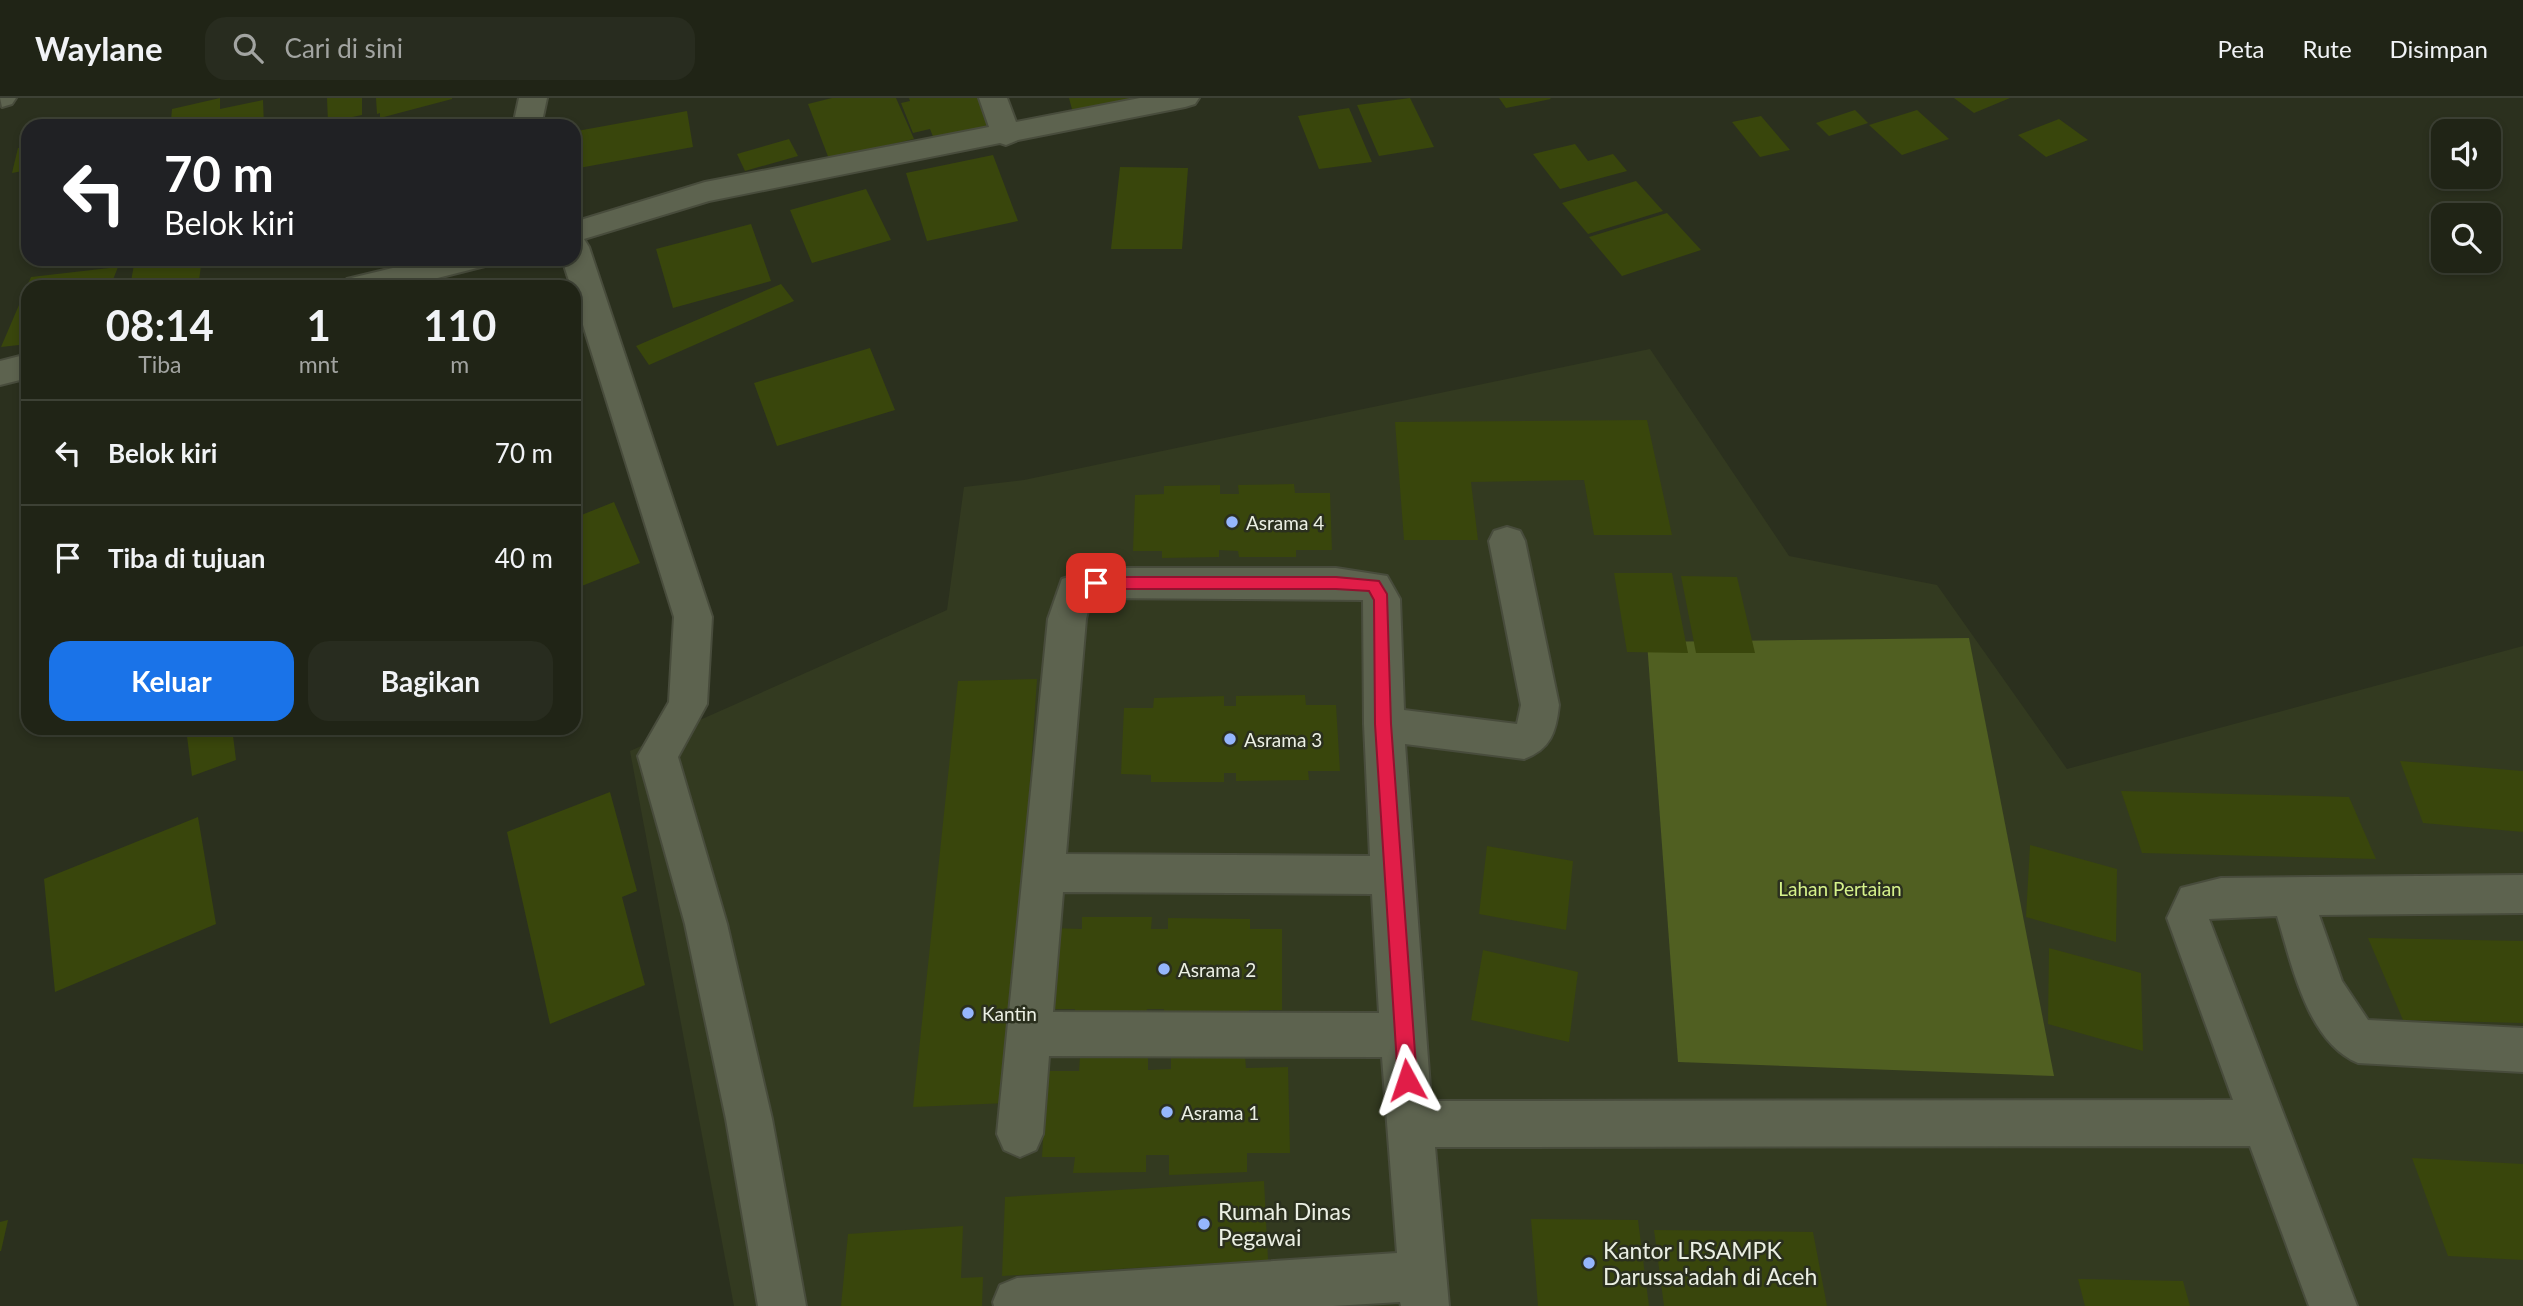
<!DOCTYPE html>
<html lang="id">
<head>
<meta charset="utf-8">
<style>
	:root { --surface:#202416; --page:#282c1f; --text:#f1f3f6; --muted:#a2a4a1; --line:#3d4135; --accent:#1a73e8 }
	body { margin:0; font-family:Lato,sans-serif; background:var(--page); color:var(--text); height:100vh; display:flex; flex-direction:column; font-size:26px; white-space:nowrap }
	* { box-sizing:border-box; margin:0 }
	p { font-size:23px; color:var(--muted) }
	.icon { flex:none; width:38px; height:38px; fill:none; stroke:currentColor; stroke-width:2; stroke-linecap:round; stroke-linejoin:round }
	.map { position:relative; flex:1; overflow:hidden }
	.drawer { position:absolute; left:21px; top:182px; width:560px; height:455px; display:flex; flex-direction:column; background:var(--surface); border-radius:21px; box-shadow:0 4px 10px #0003,0 0 0 2px var(--line) }
	.drawer>* { flex:none }
	.top-card { position:absolute; left:21px; top:21px; width:560px; height:147px; border-radius:21px; box-shadow:0 4px 10px #0003,0 0 0 2px var(--line); background:#202124; color:#fff; overflow:hidden }
	.buttons { position:absolute; left:2431px; top:21px; display:grid; gap:14px }
	.buttons a { display:grid; place-items:center; width:70px; height:70px; border-radius:14px; background:var(--surface); box-shadow:0 4px 10px #0003,0 0 0 2px var(--line); font-size:35px }
	.pin { position:absolute; display:grid; place-items:center; width:60px; height:60px; color:#fff; margin:-30px; border-radius:14px; box-shadow:0 4px 10px #0006 }
	.me { position:absolute; width:77px; margin:-38px; rotate:355deg; stroke-linejoin:round; filter:drop-shadow(0 0 5px #0008) }
	.turn { display:flex; align-items:center; gap:24px; height:147px; padding:0 28px; font-size:32px }
	.turn .icon { width:91px; height:91px; stroke-width:2.5 }
	.turn b { display:block; font-size:49px; line-height:60px }
	.eta { display:flex; justify-content:space-evenly; align-items:center; height:119px; text-align:center }
	.eta b { font-size:42px; font-weight:700; line-height:49px }
	.button { display:flex; gap:14px; margin-top:auto; padding:14px 28px }
	.button a { flex:1; height:80px; border-radius:21px; background:var(--accent); color:#fff; font-size:28px; font-weight:700; line-height:80px; text-align:center }
	.button a+a { background:var(--page); color:var(--text) }
	ul { padding:0; list-style:none }
	li { display:flex; align-items:center; gap:21px; height:105px; padding:0 28px; border-top:2px solid var(--line) }
	li div { flex:1 }
	li b { display:block; font-size:26px }
	li em { font-style:normal }
	header { display:flex; align-items:center; gap:42px; box-sizing:border-box; height:98px; padding:0 35px; background:var(--surface); border-bottom:2px solid var(--line) }
	header strong { font-size:33px }
	nav { display:flex; gap:38px; margin-inline-start:auto; font-size:24px }
	.search { width:490px; height:63px; background:var(--page); display:flex; align-items:center; gap:18px; box-sizing:border-box; padding:0 24px; border-radius:21px; color:var(--muted); font-size:26px }
	.map>svg:first-child { display:block }
	.built { fill:#333a20 }
	.green { fill:#505f21 }
	.building { fill:#39460c }
	.lines { fill:none; stroke-linecap:round; stroke-linejoin:round }
	.minor-casing { stroke:#484c3c; stroke-width:4 }
	.minor { fill:#5d634f; fill-rule:evenodd }
	.route { fill:#e11d48; stroke:#92132f; stroke-width:2 }
	.poi-dot { fill:#95b6fd; stroke:#2b301e; stroke-width:2.5 }
	.labels { text-anchor:middle; dominant-baseline:central; stroke-width:5; stroke-linejoin:round; paint-order:stroke }
	.poi-label { font-size:19px; fill:#ebefe3; stroke:#2b301e; text-anchor:start }
	.park-label { font-size:19px; fill:#d5f18b; stroke:#2b301e }
	.near-poi-label { font-size:23px; fill:#ebefe3; stroke:#2b301e; text-anchor:start }
</style>
</head>
<body>
<header>
<strong>Waylane</strong>
<div class="search"><svg class="icon" aria-label="search" viewBox="0 0 24 24"><circle cx="10" cy="10" r="6"/><path d="M15 15l6 6"/></svg>Cari di sini</div>
<nav><a>Peta</a><a>Rute</a><a>Disimpan</a></nav>
</header>
<div class="map">
<svg width="2523" height="1208" viewBox="0 0 2523 1208">
	<rect width="100%" height="100%" fill="#2b301e"/>
	<polygon class="built" points="1650,251 1789,458 1937,487 2067,671 2523,548 2523,1208 734,1208 630,653 947,512 964,389 1024,382"/>
	<polygon class="green" points="1969,540 2054,978 1678,964 1647,544"/>
	<g class="building">
		<polygon points="220,0 220,11 263,2 264,28 147,28 171,22 172,11"/>
		<polygon points="327,0 362,0 362,17 328,24"/>
		<polygon points="376,0 452,0 452,1 380,20 380,15 377,16"/>
		<polygon points="832,0 896,0 914,41 829,61 808,6"/>
		<polygon points="909,0 989,0 995,32 936,46 930,31 913,35 901,5 910,3"/>
		<polygon points="1069,0 1161,0 1073,15"/>
		<polygon points="1410,0 1434,49 1379,58 1357,7"/>
		<polygon points="1499,0 1550,0 1551,1 1506,10"/>
		<polygon points="1954,0 2010,0 1974,15"/>
		<polygon points="1349,10 1372,64 1319,71 1298,18"/>
		<polygon points="1855,12 1868,25 1829,38 1816,25"/>
		<polygon points="1917,12 1949,41 1902,57 1869,27"/>
		<polygon points="687,13 693,49 579,70 577,33"/>
		<polygon points="1761,18 1790,52 1760,59 1732,24"/>
		<polygon points="377,20 377,28 339,28 339,27"/>
		<polygon points="90,21 89,28 55,28 55,27"/>
		<polygon points="2059,21 2088,42 2046,59 2018,37"/>
		<polygon points="789,41 798,58 745,73 737,56"/>
		<polygon points="1575,46 1588,63 1613,56 1627,73 1560,91 1533,56"/>
		<polygon points="28,48 28,72 12,75 18,50"/>
		<polygon points="993,57 1018,123 927,143 906,75"/>
		<polygon points="1120,69 1188,70 1182,151 1111,151"/>
		<polygon points="1636,83 1663,113 1588,136 1562,105"/>
		<polygon points="866,91 891,142 812,165 790,112"/>
		<polygon points="1667,115 1701,152 1622,178 1589,139"/>
		<polygon points="751,126 771,183 673,210 656,151"/>
		<polygon points="135,161 202,161 198,189 130,189"/>
		<polygon points="233,161 266,161 266,162 232,168"/>
		<polygon points="118,169 110,189 28,189 28,246 1,249 31,179"/>
		<polygon points="781,186 794,203 649,267 636,248"/>
		<polygon points="870,250 895,312 777,348 754,285"/>
		<polygon points="1647,322 1672,437 1594,437 1584,382 1471,384 1478,442 1404,442 1395,324"/>
		<polygon points="1294,386 1295,395 1330,395 1332,452 1296,452 1296,459 1239,459 1238,453 1219,452 1219,459 1162,460 1162,453 1133,453 1135,397 1164,396 1164,388 1220,387 1220,396 1239,396 1238,387"/>
		<polygon points="614,404 640,465 574,491 574,420"/>
		<polygon points="1614,475 1672,475 1688,555 1627,554"/>
		<polygon points="1681,478 1737,479 1755,555 1696,555"/>
		<polygon points="1037,581 1008,1005 913,1009 958,583"/>
		<polygon points="1305,597 1306,607 1336,607 1340,673 1308,673 1309,682 1236,683 1236,675 1224,675 1224,684 1151,684 1151,677 1121,676 1124,610 1153,610 1154,600 1224,598 1224,608 1236,608 1236,598"/>
		<polygon points="186,630 232,630 236,662 192,678"/>
		<polygon points="2400,663 2523,673 2523,734 2423,725"/>
		<polygon points="2121,693 2349,699 2376,761 2142,755"/>
		<polygon points="610,694 637,793 622,799 645,887 550,926 507,734"/>
		<polygon points="198,719 216,826 55,894 44,781"/>
		<polygon points="2030,747 2117,771 2116,844 2026,819"/>
		<polygon points="1487,748 1573,763 1566,832 1479,816"/>
		<polygon points="1082,819 1152,819 1151,831 1168,831 1168,820 1250,821 1250,831 1282,831 1282,912 1249,912 1249,924 1163,923 1164,911 1147,911 1146,924 1074,923 1075,911 1043,911 1050,830 1082,831"/>
		<polygon points="2368,840 2523,843 2523,925 2403,922"/>
		<polygon points="2049,850 2141,875 2143,953 2048,926"/>
		<polygon points="1483,852 1578,874 1569,944 1471,922"/>
		<polygon points="1148,958 1148,972 1171,971 1171,960 1245,958 1246,970 1288,969 1290,1055 1247,1055 1247,1074 1169,1077 1169,1057 1146,1057 1146,1074 1073,1075 1075,1059 1042,1059 1047,973 1079,973 1080,959"/>
		<polygon points="2412,1060 2523,1066 2523,1162 2448,1158"/>
		<polygon points="1264,1083 1268,1162 1002,1178 1005,1099"/>
		<polygon points="1531,1121 1638,1122 1649,1208 1538,1208"/>
		<polygon points="8,1122 1,1153 0,1153 0,1124"/>
		<polygon points="963,1128 961,1180 983,1179 982,1208 841,1208 848,1136"/>
		<polygon points="1654,1132 1813,1134 1827,1208 1664,1208"/>
		<polygon points="2078,1181 2183,1183 2190,1208 2085,1208"/>
	</g>
	<g class="lines">
		<g class="minor-casing">
			<g id="minor">
				<polygon points="0,0 16,0 12,6 2,9"/>
				<polygon points="519,0 547,0 541,28 513,28"/>
				<polygon points="979,0 1007,0 1016,24 1140,0 1199,0 1195,6 1185,9 1018,42 1006,47 1000,45 709,103 584,141 589,149 712,519 707,606 678,659 727,826 772,1021 806,1208 758,1208 726,1021 685,826 638,658 669,604 674,519 574,198 574,189 571,189 562,161 574,161 574,124 705,84 989,29"/>
				<polygon points="430,161 489,161 485,168 402,189 342,189 347,181"/>
				<polygon points="28,256 28,280 0,287 0,263"/>
				<path d="M1507,429L1520,433L1525,443L1559,607C1556,634 1551,651 1524,661L1405,646L1431,1003L2233,1002L2167,820L2181,790L2221,780L2523,777V815L2319,817L2342,883L2368,922L2523,930V974L2358,965C2307,944 2292,866 2277,818L2209,821L2357,1208H2309L2250,1048L1435,1049L1449,1208H1401L1400,1204L1333,1208H994L993,1204L1000,1187L1017,1180L1397,1155L1382,959L1049,958L1043,1036L1036,1052L1020,1059L1004,1052L997,1036L1048,521L1062,481L1096,470H1336L1387,478L1400,501L1404,612L1517,626L1521,607L1489,443L1494,433ZM1096,500L1363,502L1364,626L1370,758L1066,756L1086,521L1091,501ZM1063,794L1372,796L1379,915L1053,914Z"/>
			</g>
		</g>
		<use href="#minor" class="minor"/>
	</g>
	<polygon class="route" points="1096,479 1336,479 1379,483 1387,496 1391,626 1417,982 1414,988 1407,991 1401,988 1398,982 1375,626 1374,502 1369,493 1336,491 1096,491 1089,485"/>
	<g class="poi-dot">
		<circle cx="1232" cy="424" r="7"/>
		<circle cx="1230" cy="641" r="7"/>
		<circle cx="1164" cy="871" r="7"/>
		<circle cx="968" cy="915" r="7"/>
		<circle cx="1167" cy="1014" r="7"/>
		<circle cx="1204" cy="1126" r="7"/>
		<circle cx="1589" cy="1165" r="7"/>
	</g>
	<g class="labels">
		<g class="poi-label">
			<text x="1246" y="424">Asrama 4</text>
			<text x="1244" y="641">Asrama 3</text>
			<text x="1178" y="871">Asrama 2</text>
			<text x="982" y="915">Kantin</text>
			<text x="1181" y="1014">Asrama 1</text>
		</g>
		<g class="park-label">
			<text x="1840" y="790">Lahan Pertaian</text>
		</g>
		<g class="near-poi-label">
			<text x="1218" y="1113">Rumah Dinas<tspan x="1218" dy="26">Pegawai</tspan></text>
			<text x="1603" y="1152">Kantor LRSAMPK<tspan x="1603" dy="26">Darussa'adah di Aceh</tspan></text>
		</g>
	</g>
</svg>
<div class="buttons">
<a><svg class="icon" aria-label="sound" viewBox="0 0 24 24"><path d="M4 9h4l5-4v14l-5-4H4zM17 9q2 3 0 6"/></svg></a>
<a><svg class="icon" aria-label="search" viewBox="0 0 24 24"><circle cx="10" cy="10" r="6"/><path d="M15 15l6 6"/></svg></a>
</div>
<div class="pin" style="left:1096px;top:485px;background:#d93025"><svg class="icon" aria-label="arrive" viewBox="0 0 24 24"><path d="M6 21V4h12l-3 4 3 4H6"/></svg></div>
<svg class="me" style="left:1407px;top:982px" viewBox="-20 -20 40 40"><path d="M0-17L14 15 0 8-14 15z" fill="#e11d48" stroke="#fff" stroke-width="4"/></svg>
<div class="top-card">
<div class="turn"><svg class="icon" aria-label="left" viewBox="0 0 24 24"><path d="M17 20v-9H6M10 6l-5 5 5 5"/></svg><div><b>70 m</b>Belok kiri</div></div>
</div>
<section class="drawer">
<div class="eta">
<div><b>08:14</b><p>Tiba</p></div>
<div><b>1</b><p>mnt</p></div>
<div><b>110</b><p>m</p></div>
</div>
<ul>
<li><svg class="icon" aria-label="left" viewBox="0 0 24 24"><path d="M17 20v-9H6M10 6l-5 5 5 5"/></svg><div><b>Belok kiri</b></div><em>70 m</em></li>
<li><svg class="icon" aria-label="arrive" viewBox="0 0 24 24"><path d="M6 21V4h12l-3 4 3 4H6"/></svg><div><b>Tiba di tujuan</b></div><em>40 m</em></li>
</ul>
<div class="button"><a>Keluar</a><a>Bagikan</a></div>
</section>
</div>
</body>
</html>
